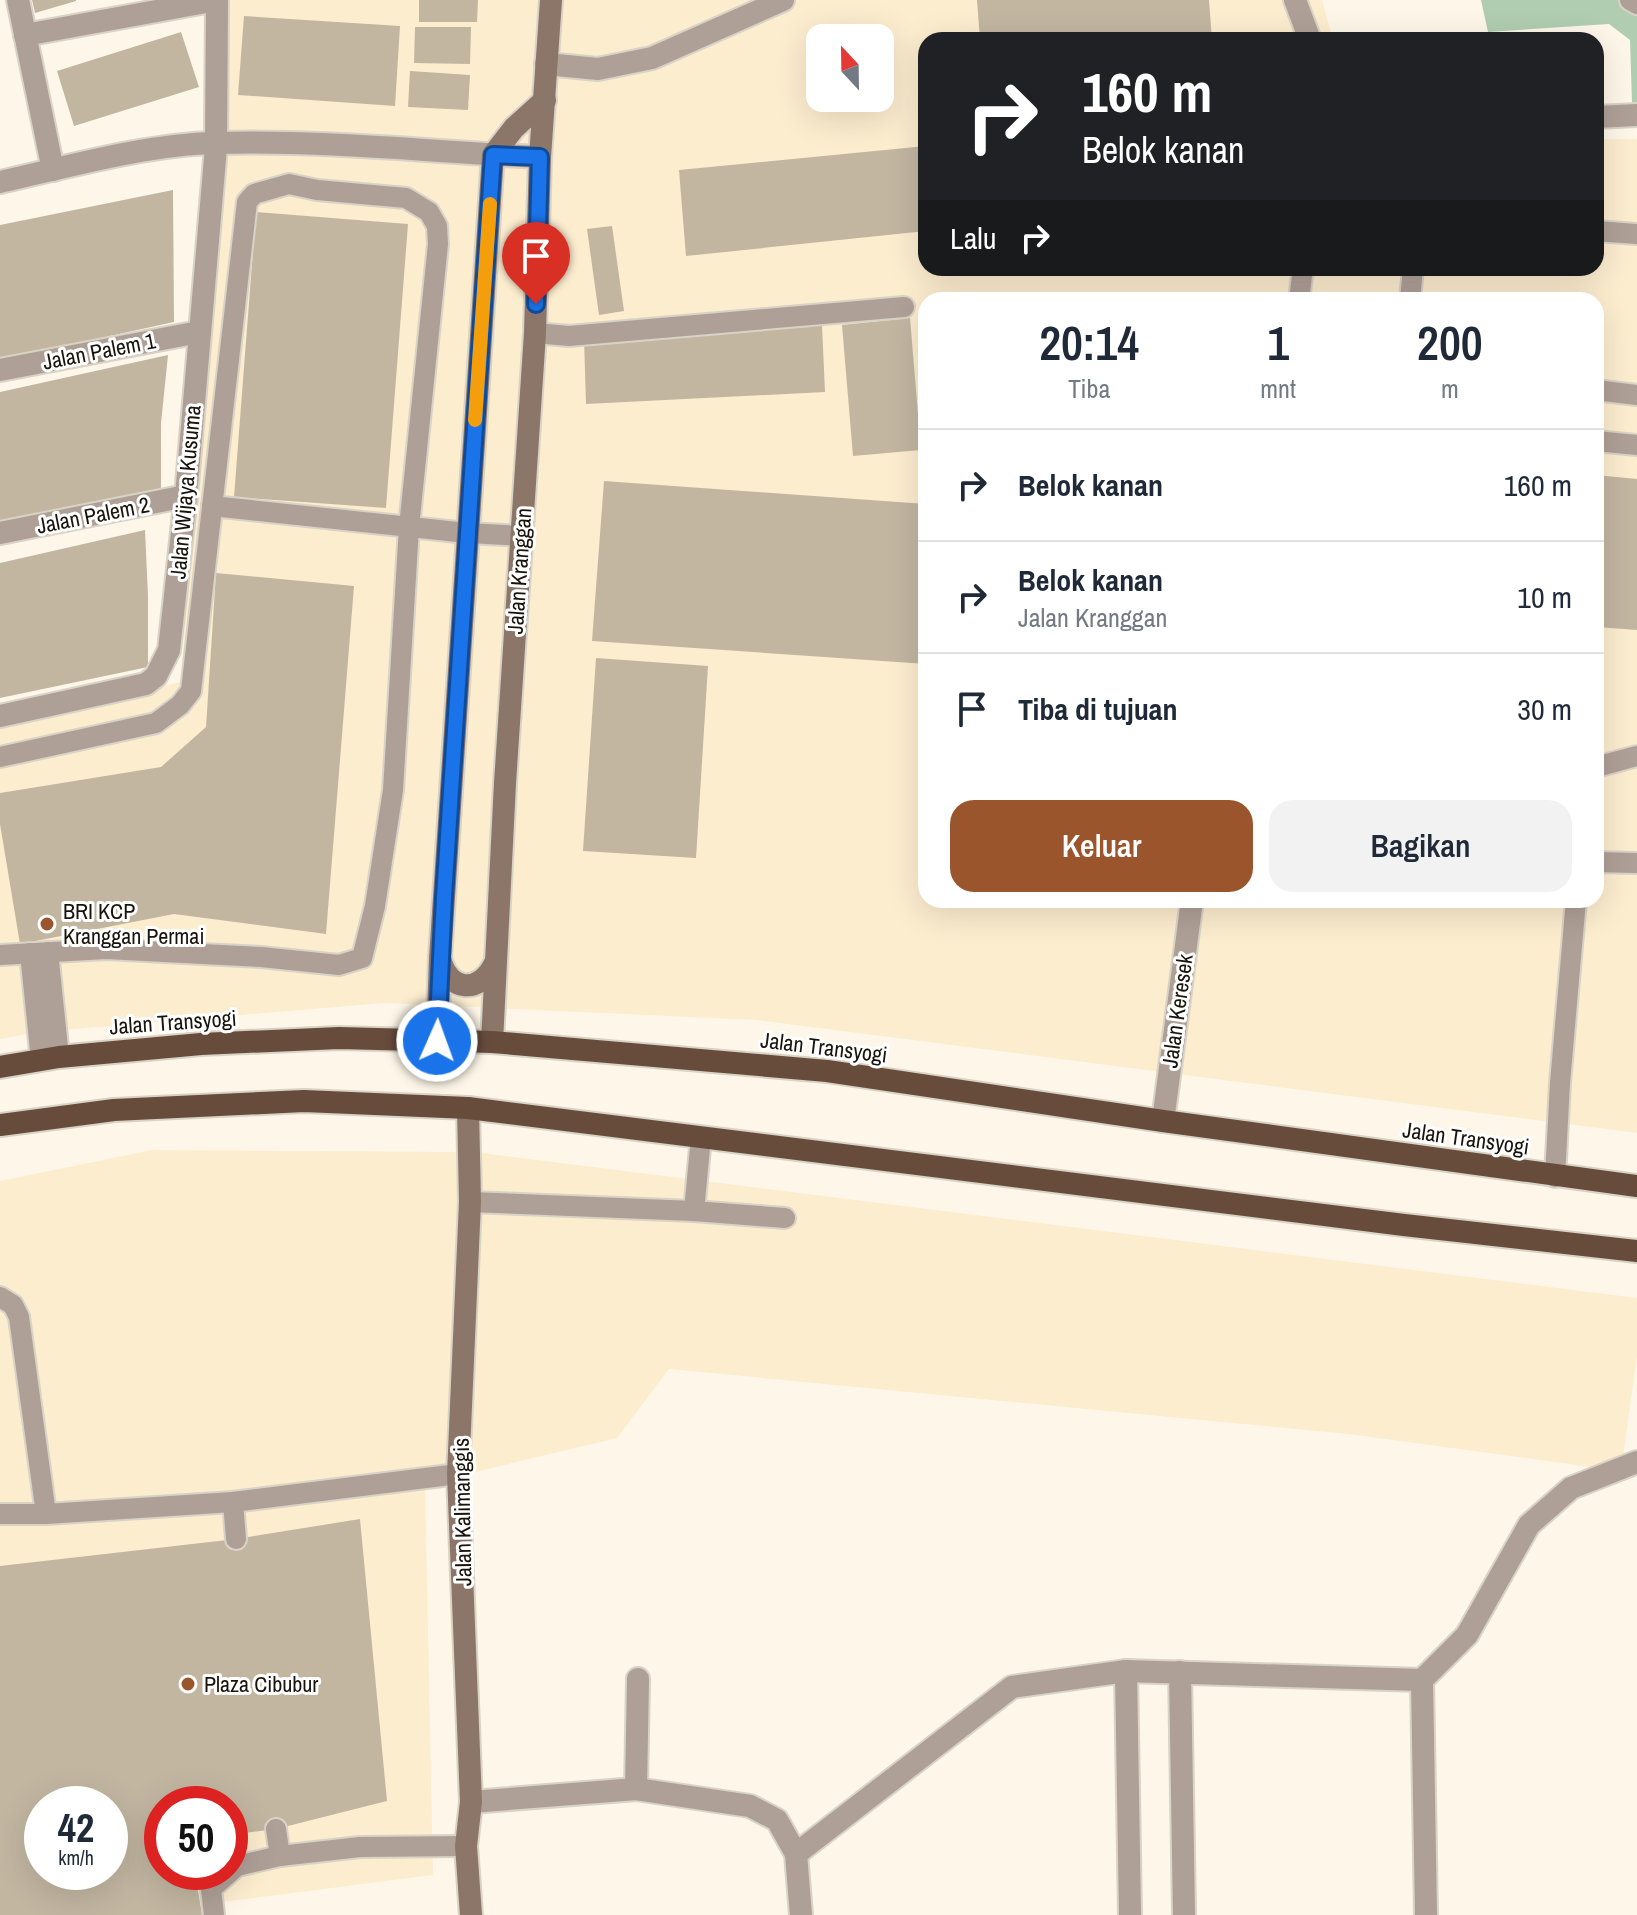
<!DOCTYPE html>
<html lang="id">
<head>
<meta charset="utf-8">
<style>
	:root { --surface:#fff; --page:#f2f2f3; --text:#1f2937; --muted:#747a83; --line:#e0e1e3; --accent:#9b552c }
	body { margin:0; font-family:"Archivo Narrow",sans-serif; background:var(--page); color:var(--text); height:100vh; display:flex; flex-direction:column; font-size:30px; white-space:nowrap }
	* { box-sizing:border-box; margin:0 }
	p { font-size:26px; color:var(--muted) }
	.icon { flex:none; width:44px; height:44px; fill:none; stroke:currentColor; stroke-width:2; stroke-linecap:round; stroke-linejoin:round }
	.map { position:relative; flex:1; overflow:hidden }
	.sheet { position:absolute; left:918px; top:292px; width:686px; height:616px; display:flex; flex-direction:column; background:var(--surface); border-radius:24px; box-shadow:0 8px 32px #0002 }
	.sheet>* { flex:none }
	.hud { position:absolute; left:918px; top:32px; width:686px; height:244px; border-radius:24px; box-shadow:0 8px 32px #0002; background:#202124; color:#fff; overflow:hidden }
	.needle { width:52px; rotate:338deg }
	.fabs { position:absolute; left:806px; top:24px; display:grid; gap:16px }
	.fabs a { display:grid; place-items:center; width:88px; height:88px; border-radius:16px; background:var(--surface); box-shadow:0 8px 32px #0002; font-size:40px }
	.speed { position:absolute; left:24px; top:1786px; display:flex; gap:16px; font-size:40px; font-weight:700; text-align:center }
	.speed>* { display:grid; place-content:center; width:104px; height:104px; border-radius:50%; background:var(--surface); box-shadow:0 8px 32px #0002; line-height:1 }
	.speed small { font-size:20px; font-weight:400 }
	.speed .limit { border:12px solid #d22; background:#fff; color:#111 }
	.pin { position:absolute; display:grid; place-items:center; width:68px; height:68px; color:#fff; margin:-82px -34px; border-radius:50% 50% 50% 0; rotate:-45deg; box-shadow:0 0 8px #0007 }
	.pin .icon { rotate:45deg }
	.me { position:absolute; width:88px; margin:-44px; rotate:2deg; stroke-linejoin:round; filter:drop-shadow(0 0 6px #0008) }
	.turn { display:flex; align-items:center; gap:28px; height:168px; padding:0 32px; font-size:36px }
	.turn .icon { width:104px; height:104px; stroke-width:2.5 }
	.turn b { display:block; font-size:56px; line-height:68px }
	.then { display:flex; align-items:center; height:76px; padding:0 32px; background:#0003; gap:16px; font-size:30px }
	.eta { display:flex; justify-content:space-evenly; align-items:center; height:136px; text-align:center }
	.eta b { font-size:48px; font-weight:600; line-height:56px }
	.button { display:flex; gap:16px; margin-top:auto; padding:16px 32px }
	.button a { flex:1; height:92px; border-radius:24px; background:var(--accent); color:#fff; font-size:32px; font-weight:600; line-height:92px; text-align:center }
	.button a+a { background:var(--page); color:var(--text) }
	ul { padding:0; list-style:none }
	li { display:flex; align-items:center; gap:24px; height:112px; padding:0 32px; border-top:2px solid var(--line) }
	li div { flex:1 }
	li b { display:block; font-size:30px }
	li em { font-style:normal }
	.map>svg:first-child { display:block }
	.built { fill:#fdedcf; fill-rule:evenodd }
	.green { fill:#b0cdb1 }
	.building { fill:#c2b6a1; fill-rule:evenodd }
	.lines { fill:none; stroke-linecap:round; stroke-linejoin:round }
	.service-casing { stroke:#d9d3c6; stroke-width:24 }
	.minor-casing { stroke:#d9d3c6; stroke-width:26 }
	.secondary-casing { stroke:#d9d3c6; stroke-width:26 }
	.trunk-casing { stroke:#d9d3c6; stroke-width:26 }
	.service { stroke:#afa097; stroke-width:20 }
	.minor { stroke:#afa097; stroke-width:22 }
	.secondary { stroke:#8c7569; stroke-width:22 }
	.trunk { stroke:#674c3c; stroke-width:22 }
	.route-casing { stroke:#114b97; stroke-width:20 }
	.route { stroke:#1a73e8; stroke-width:14 }
	.slow { stroke:#f59e0b; stroke-width:14 }
	.poi-dot { fill:#9b552c; stroke:#fff; stroke-width:3 }
	.labels { text-anchor:middle; dominant-baseline:central; stroke-width:6; stroke-linejoin:round; paint-order:stroke }
	.street-label { font-size:22px; fill:#18140c; stroke:#fff }
	.poi-label { font-size:22px; fill:#18140c; stroke:#fff; text-anchor:start }
</style>
</head>
<body>
<div class="map">
<svg width="1637" height="1915" viewBox="0 0 1637 1915">
	<rect width="100%" height="100%" fill="#fef7e9"/>
	<g class="built">
		<path d="M227,0H1322L1333,40H926V268H1596V139H1637V1133L756,1020L385,1003L40,1032L0,1039V721L181,682ZM820,38H880V98H820ZM926,300H1596V900H926Z"/>
		<path d="M152,1150L474,1152L1637,1298V1356L1621,1471L1348,1434L669,1369L617,1438L425,1484L433,1875L222,1902L223,1915H0V1181ZM42,1804H110V1872H42ZM162,1804H230V1872H162Z"/>
	</g>
	<polygon class="green" points="1481,0 1637,0 1637,102 1632,102 1630,40 1609,24 1488,32"/>
	<g class="building">
		<polygon points="32,0 76,0 76,1 35,13"/>
		<polygon points="419,0 478,0 477,22 419,22"/>
		<polygon points="977,0 1209,0 1212,40 980,40"/>
		<polygon points="244,16 400,26 395,106 238,95"/>
		<polygon points="415,27 471,27 470,64 414,63"/>
		<polygon points="181,32 199,87 74,126 57,71"/>
		<polygon points="410,71 470,75 468,110 408,107"/>
		<polygon points="926,146 926,231 686,256 679,170"/>
		<polygon points="173,190 174,322 0,360 0,225"/>
		<polygon points="256,212 408,224 386,508 234,497"/>
		<polygon points="612,226 624,311 599,315 587,229"/>
		<polygon points="910,318 921,450 853,456 842,325"/>
		<polygon points="822,325 825,392 586,404 584,338"/>
		<polygon points="168,355 161,423 161,492 0,526 0,392"/>
		<polygon points="1596,475 1637,479 1637,630 1596,627"/>
		<polygon points="604,481 926,504 926,664 592,641"/>
		<polygon points="145,530 148,596 148,667 0,698 0,563"/>
		<polygon points="216,573 354,586 326,934 174,914 20,944 0,824 0,793 161,767 206,727"/>
		<polygon points="596,658 708,666 696,858 583,851"/>
		<path d="M360,1519L387,1801L276,1829L230,1835V1804H162V1872H195L202,1915H0V1566L236,1539ZM42,1804H110V1872H42Z"/>
	</g>
	<g class="lines">
		<g class="service-casing">
			<g id="service">
				<polyline points="1630,0 1637,4"/>
				<polyline points="1596,231 1637,234"/>
				<polyline points="1299,300 1303,268"/>
				<polyline points="1410,300 1413,268"/>
				<polyline points="535,333 569,336 904,307"/>
				<polyline points="1596,390 1637,395"/>
				<polyline points="1596,441 1637,445"/>
				<polyline points="212,506 467,533 522,536"/>
				<polyline points="0,757 156,723 180,705 191,691 247,202 254,194 289,184 317,190 406,198 429,212 437,226 438,244 409,527 393,790 375,906 362,958 339,965 261,957 106,949 0,955"/>
				<polyline points="1596,767 1637,756"/>
				<polyline points="1596,862 1636,863"/>
				<polyline points="48,952 59,1057"/>
				<polyline points="30,953 41,1060"/>
				<polyline points="1555,1177 1560,1083 1576,900"/>
				<polyline points="470,1202 694,1211 785,1218"/>
				<polyline points="694,1211 701,1137"/>
				<polyline points="0,1297 13,1305 19,1317 46,1514 0,1514"/>
				<polyline points="233,1502 236,1539"/>
				<polyline points="46,1514 233,1502 458,1474"/>
				<polyline points="276,1829 280,1856"/>
				<polyline points="214,1915 211,1889 237,1866 280,1856 360,1847 466,1846"/>
			</g>
		</g>
		<g class="minor-casing">
			<g id="minor">
				<polyline points="18,0 53,170"/>
				<polyline points="1295,0 1310,40"/>
				<polyline points="25,35 217,0"/>
				<polyline points="546,64 598,69 652,58 783,0"/>
				<polyline points="1596,117 1637,115"/>
				<path d="M0,182C67,167 148,144 216,143C323,140 434,152 540,157"/>
				<polyline points="0,370 199,332"/>
				<polyline points="0,533 186,496"/>
				<polyline points="0,716 146,684 156,676 169,650 186,496 216,147 217,0"/>
				<polyline points="1163,1121 1192,900"/>
				<polyline points="1126,1671 1130,1915"/>
				<polyline points="1180,1672 1184,1915"/>
				<polyline points="1422,1680 1426,1915"/>
				<polyline points="636,1789 638,1679"/>
				<polyline points="471,1802 636,1789 750,1806 777,1820 796,1854 801,1915"/>
				<polyline points="796,1854 1012,1687 1126,1671 1422,1680 1467,1635 1529,1525 1571,1488 1637,1462"/>
			</g>
		</g>
		<g class="secondary-casing">
			<g id="secondary">
				<path d="M440,958C448,992 480,995 495,963"/>
				<polyline points="437,1041 440,958 493,155 514,128 545,100"/>
				<polyline points="492,1042 505,783 535,333 540,157 551,0"/>
				<polyline points="468,1108 470,1202 458,1474 471,1802 466,1846 471,1915"/>
			</g>
		</g>
		<g class="trunk-casing">
			<g id="trunk">
				<polyline points="0,1067 59,1057 201,1044 339,1038 492,1042 827,1071 1163,1121 1637,1186"/>
				<polyline points="0,1125 114,1110 304,1101 468,1108 1404,1225 1637,1251"/>
			</g>
		</g>
		<use href="#service" class="service"/>
		<use href="#minor" class="minor"/>
		<use href="#secondary" class="secondary"/>
		<use href="#trunk" class="trunk"/>
	</g>
	<g class="lines">
		<g class="route-casing">
			<polyline id="route" points="437,1041 444,897 493,155 540,157 536,304"/>
		</g>
		<use href="#route" class="route"/>
		<polyline class="slow" points="475,420 490,204"/>
	</g>
	<g class="poi-dot">
		<circle cx="47" cy="924" r="8"/>
		<circle cx="188" cy="1684" r="8"/>
	</g>
	<g class="labels">
		<g class="street-label">
			<text transform="translate(99 351) rotate(-11)">Jalan Palem 1</text>
			<text transform="translate(185 492) rotate(-85)">Jalan Wijaya Kusuma</text>
			<text transform="translate(93 515) rotate(-11)">Jalan Palem 2</text>
			<text transform="translate(519 571) rotate(-86)">Jalan Kranggan</text>
			<text transform="translate(1177 1011) rotate(-82)">Jalan Keresek</text>
			<text transform="translate(173 1022) rotate(-4)">Jalan Transyogi</text>
			<text transform="translate(824 1047) rotate(7)">Jalan Transyogi</text>
			<text transform="translate(1466 1138) rotate(8)">Jalan Transyogi</text>
			<text transform="translate(462 1512) rotate(-91)">Jalan Kalimanggis</text>
		</g>
		<g class="poi-label">
			<text x="63" y="911">BRI KCP<tspan x="63" dy="25">Kranggan Permai</tspan></text>
			<text x="204" y="1684">Plaza Cibubur</text>
		</g>
	</g>
</svg>
<div class="fabs">
<a><svg class="needle" viewBox="-14 -14 28 28"><path d="M0-13l5 13h-10z" fill="#e53935"/><path d="M0 13l5-13h-10z" fill="#747a83"/></svg></a>
</div>
<div class="speed"><div>42<small>km/h</small></div><div class="limit">50</div></div>
<div class="pin" style="left:536px;top:304px;background:#d93025"><svg class="icon" aria-label="arrive" viewBox="0 0 24 24"><path d="M6 21V4h12l-3 4 3 4H6"/></svg></div>
<svg class="me" style="left:437px;top:1041px" viewBox="-20 -20 40 40"><circle r="17" fill="#1a73e8" stroke="#fff" stroke-width="3"/><path d="M0-11L8 9 0 5-8 9z" fill="#fff"/></svg>
<div class="hud">
<div class="turn"><svg class="icon" aria-label="right" viewBox="0 0 24 24"><path d="M7 20v-9h11M14 6l5 5-5 5"/></svg><div><b>160 m</b>Belok kanan</div></div>
<div class="then">Lalu<svg class="icon" aria-label="right" viewBox="0 0 24 24"><path d="M7 20v-9h11M14 6l5 5-5 5"/></svg></div>
</div>
<section class="sheet">
<div class="eta">
<div><b>20:14</b><p>Tiba</p></div>
<div><b>1</b><p>mnt</p></div>
<div><b>200</b><p>m</p></div>
</div>
<ul>
<li><svg class="icon" aria-label="right" viewBox="0 0 24 24"><path d="M7 20v-9h11M14 6l5 5-5 5"/></svg><div><b>Belok kanan</b></div><em>160 m</em></li>
<li><svg class="icon" aria-label="right" viewBox="0 0 24 24"><path d="M7 20v-9h11M14 6l5 5-5 5"/></svg><div><b>Belok kanan</b><p>Jalan Kranggan</p></div><em>10 m</em></li>
<li><svg class="icon" aria-label="arrive" viewBox="0 0 24 24"><path d="M6 21V4h12l-3 4 3 4H6"/></svg><div><b>Tiba di tujuan</b></div><em>30 m</em></li>
</ul>
<div class="button"><a>Keluar</a><a>Bagikan</a></div>
</section>
</div>
</body>
</html>
